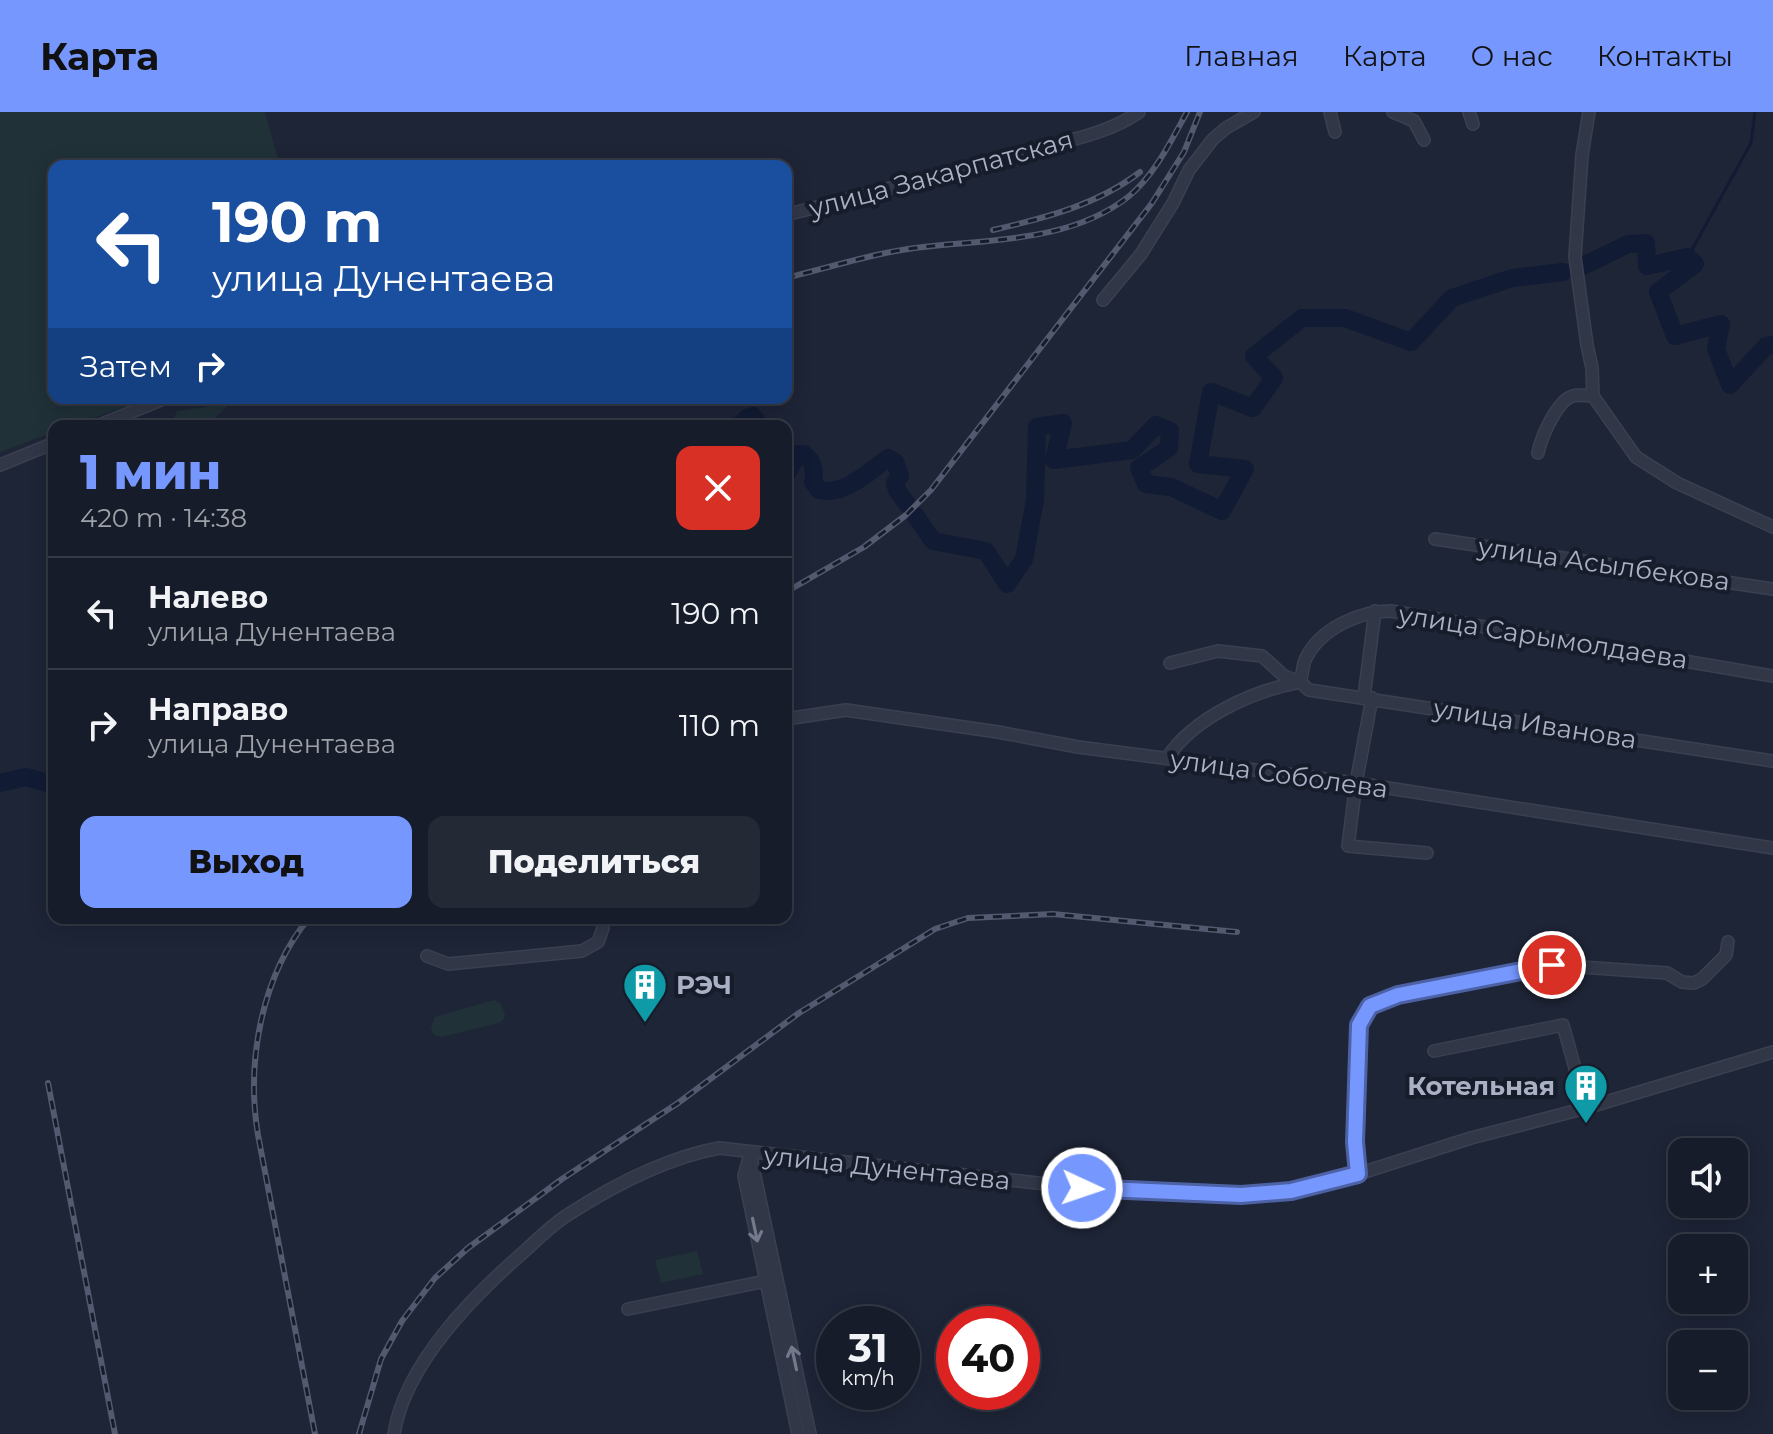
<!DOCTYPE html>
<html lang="ru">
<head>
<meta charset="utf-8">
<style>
	:root { --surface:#161c29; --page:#232935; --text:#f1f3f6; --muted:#9ea1a8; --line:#353a46; --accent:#7697fe }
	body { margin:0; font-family:Montserrat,sans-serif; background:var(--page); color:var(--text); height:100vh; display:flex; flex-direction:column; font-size:30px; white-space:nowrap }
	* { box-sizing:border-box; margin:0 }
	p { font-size:26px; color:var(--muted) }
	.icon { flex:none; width:44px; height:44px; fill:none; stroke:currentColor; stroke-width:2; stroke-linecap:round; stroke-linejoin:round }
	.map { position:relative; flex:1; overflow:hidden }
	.drawer { position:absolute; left:48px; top:308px; width:744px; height:504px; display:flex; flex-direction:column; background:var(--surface); border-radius:16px; box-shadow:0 4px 20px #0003,0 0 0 2px var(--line) }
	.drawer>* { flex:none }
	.banner { position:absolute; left:48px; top:48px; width:744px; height:244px; border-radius:16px; box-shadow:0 4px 20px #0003,0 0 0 2px var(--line); background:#1a4fa0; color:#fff; overflow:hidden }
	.buttons { position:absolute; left:1668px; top:1026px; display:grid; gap:16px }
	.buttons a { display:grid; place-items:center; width:80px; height:80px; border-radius:16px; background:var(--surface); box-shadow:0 4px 20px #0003,0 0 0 2px var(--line); font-size:40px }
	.speed { position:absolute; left:816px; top:1194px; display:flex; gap:16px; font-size:40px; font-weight:700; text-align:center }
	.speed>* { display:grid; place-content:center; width:104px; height:104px; border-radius:50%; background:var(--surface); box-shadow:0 4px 20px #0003,0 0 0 2px var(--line); line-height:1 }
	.speed small { font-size:20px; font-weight:400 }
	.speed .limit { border:12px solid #d22; background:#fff; color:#111 }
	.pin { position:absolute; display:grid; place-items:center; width:68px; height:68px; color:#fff; margin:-34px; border:4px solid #fff; border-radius:50%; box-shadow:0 2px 8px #0007 }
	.me { position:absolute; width:88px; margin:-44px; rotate:93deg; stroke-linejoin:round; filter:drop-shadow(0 0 6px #0008) }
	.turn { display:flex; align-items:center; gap:28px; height:168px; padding:0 32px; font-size:36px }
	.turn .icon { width:104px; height:104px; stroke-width:2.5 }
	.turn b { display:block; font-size:56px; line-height:68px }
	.then { display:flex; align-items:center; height:76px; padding:0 32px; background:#0003; gap:16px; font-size:30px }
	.round { display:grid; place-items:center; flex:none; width:84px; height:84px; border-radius:16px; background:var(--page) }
	.headline { display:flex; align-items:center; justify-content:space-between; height:136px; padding:0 32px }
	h1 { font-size:48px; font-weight:800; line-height:60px; color:var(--accent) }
	.button { display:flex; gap:16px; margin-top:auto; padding:16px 32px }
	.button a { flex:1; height:92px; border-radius:16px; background:var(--accent); color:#111; font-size:32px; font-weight:800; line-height:92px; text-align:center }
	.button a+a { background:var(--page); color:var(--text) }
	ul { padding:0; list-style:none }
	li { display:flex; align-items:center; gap:24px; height:112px; padding:0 32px; border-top:2px solid var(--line) }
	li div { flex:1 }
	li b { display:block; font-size:30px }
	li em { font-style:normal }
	header { display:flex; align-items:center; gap:48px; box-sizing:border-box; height:112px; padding:0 40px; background:var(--accent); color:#111 }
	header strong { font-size:38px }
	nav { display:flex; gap:44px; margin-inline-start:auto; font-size:28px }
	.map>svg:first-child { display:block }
	.green { fill:#203138 }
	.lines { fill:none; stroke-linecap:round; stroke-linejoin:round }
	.stream { stroke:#111b34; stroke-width:3 }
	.river { stroke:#111b34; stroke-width:18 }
	.minor-casing { stroke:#3b4051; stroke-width:14 }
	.minor { stroke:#313747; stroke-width:11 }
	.rail-casing { stroke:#535a6f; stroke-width:6 }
	.rail { stroke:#171c2b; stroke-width:3; stroke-dasharray:9; stroke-linecap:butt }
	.oneway { stroke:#747a8c }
	.route-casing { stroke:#4d62a5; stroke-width:20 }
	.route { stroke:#7697fe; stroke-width:14 }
	.labels { text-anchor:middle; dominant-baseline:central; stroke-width:8; stroke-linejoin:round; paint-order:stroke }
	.street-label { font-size:26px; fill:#abb1c5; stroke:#171c2b }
	.poi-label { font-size:26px; font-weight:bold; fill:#abb1c5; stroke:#171c2b; text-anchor:start }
</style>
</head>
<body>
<header>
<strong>Карта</strong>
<nav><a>Главная</a><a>Карта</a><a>О нас</a><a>Контакты</a></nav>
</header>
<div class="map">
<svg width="1773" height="1322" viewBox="0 0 1773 1322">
	<rect width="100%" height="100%" fill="#1e2537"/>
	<g class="green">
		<polygon points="0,0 265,0 280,54 54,54 54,286 149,286 71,314 54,314 54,320 0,340"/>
		<polygon points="210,286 236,286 207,314 174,314 172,310 177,299 207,295"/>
		<polygon points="494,888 500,891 505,901 504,907 499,911 441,925 434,923 431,916 435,905"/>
		<polygon points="697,1139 703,1162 661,1171 655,1148"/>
	</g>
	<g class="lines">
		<polyline class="stream" points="1688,145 1751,31 1755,0"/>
		<g class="river">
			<polyline points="1581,155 1628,132 1646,131 1647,154 1688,145 1695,152 1658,180 1675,224 1721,212 1716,237 1730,273 1766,234 1773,233"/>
			<polyline points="739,314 747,306 753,304 760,314"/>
			<path d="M786,363L798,342H804C814,349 815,358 813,370L819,378C845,384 868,360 888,346L895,350L900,364L895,371L897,378L907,392"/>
			<polyline points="915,403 933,429 986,439 1007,472 1024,447 1035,388 1037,315 1063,311 1054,348 1132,338 1156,313 1170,319 1169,336 1139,356 1146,372 1171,375 1222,399 1245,357 1198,352 1211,280 1253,296 1274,266 1254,244 1302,206 1345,206 1411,230 1452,186 1512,166 1563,160"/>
			<polyline points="0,671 26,665 54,673"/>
		</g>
		<g class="minor-casing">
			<g id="minor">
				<polyline points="1330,0 1335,20"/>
				<polyline points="1393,0 1414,9 1424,28"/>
				<polyline points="1469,0 1473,12"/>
				<polyline points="1589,0 1582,43 1575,145 1587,233 1592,256 1593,284"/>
				<path d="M786,103C867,82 949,62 1029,39C1065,29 1108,22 1139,0"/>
				<polyline points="1103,188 1141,142 1173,91 1189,58 1213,27 1226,16 1254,0"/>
				<polyline points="97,314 166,286"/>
				<path d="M1538,341C1541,326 1557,288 1573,284C1578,282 1587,284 1593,284L1636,345L1677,371L1773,415"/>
				<polyline points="0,353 54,331"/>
				<polyline points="1435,427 1773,477"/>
				<polyline points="1170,551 1218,539 1262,544 1284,564 1300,570 1309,578 1773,649"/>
				<path d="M1300,570C1303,563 1302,553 1306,546C1321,516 1360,499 1391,499L1773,564"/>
				<polyline points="1364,585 1375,499"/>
				<polyline points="1372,586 1356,671 1348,734 1427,741"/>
				<polyline points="786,607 846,598 998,620 1078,635 1356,671 1773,736"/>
				<path d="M1167,646C1194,605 1253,579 1300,570"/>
				<polyline points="427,844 448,852 582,839 598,830 603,816 603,806"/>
				<polyline points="1434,939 1563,913 1586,996"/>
				<polyline points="750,1041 810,1322"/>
				<polyline points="750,1042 744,1064 798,1322"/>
				<polyline points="1358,1062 1355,1030 1359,913 1370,894 1398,883 1552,853 1667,861 1682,870 1694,871 1702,867 1726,843 1728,830"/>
				<polyline points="628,1197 766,1169"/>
				<path d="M394,1322C405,1251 475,1182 527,1137C540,1125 554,1111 569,1102C614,1073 666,1046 719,1036L1065,1074L1241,1083L1291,1079L1358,1062L1471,1026L1586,996L1773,940"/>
			</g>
		</g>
		<use href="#minor" class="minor"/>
		<g class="rail-casing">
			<g id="rail">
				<path d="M993,118C1045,106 1097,93 1140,60"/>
				<path d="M786,166C831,155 877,140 923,135C992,127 1070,130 1128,85C1154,64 1171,29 1187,0"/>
				<polyline points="786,480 864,435 906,403 931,378 1152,91 1184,40 1200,0"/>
				<path d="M309,806C261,864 246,951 258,1023L315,1322"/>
				<polyline points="48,971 115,1322"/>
				<polyline points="359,1322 381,1247 402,1209 435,1166 468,1136 562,1067 678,991 799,901 935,817 968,806 1053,802 1237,820"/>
			</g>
		</g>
		<use href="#rail" class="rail"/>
	</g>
	<defs><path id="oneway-shaft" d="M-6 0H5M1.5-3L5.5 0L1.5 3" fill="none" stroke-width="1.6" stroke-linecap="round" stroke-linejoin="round" transform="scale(2)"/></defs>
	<g class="oneway">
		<use href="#oneway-shaft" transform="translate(755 1118) rotate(78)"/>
		<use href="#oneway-shaft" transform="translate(794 1246) rotate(-102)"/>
	</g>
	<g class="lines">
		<g class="route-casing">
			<polyline id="route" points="1082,1076 1241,1083 1291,1079 1358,1062 1355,1030 1359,913 1370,894 1398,883 1552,853"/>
		</g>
		<use href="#route" class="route"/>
	</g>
	<defs>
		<g id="building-pin" transform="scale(2.3)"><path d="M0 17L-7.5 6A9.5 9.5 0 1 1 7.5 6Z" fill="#0f9aa8" stroke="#171c2b"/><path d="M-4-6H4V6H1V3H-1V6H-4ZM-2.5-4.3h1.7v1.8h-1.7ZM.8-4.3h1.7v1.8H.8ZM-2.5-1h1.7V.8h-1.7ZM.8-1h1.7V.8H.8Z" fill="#fff"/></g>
	</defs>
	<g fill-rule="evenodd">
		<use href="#building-pin" x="645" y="873"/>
		<use href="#building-pin" x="1586" y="974"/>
	</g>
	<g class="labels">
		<g class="street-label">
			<text transform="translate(941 62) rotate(-15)">улица Закарпатская</text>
			<text transform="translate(1604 452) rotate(8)">улица Асылбекова</text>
			<text transform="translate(1543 525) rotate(9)">улица Сарымолдаева</text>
			<text transform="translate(1535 612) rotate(9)">улица Иванова</text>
			<text transform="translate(1279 662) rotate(8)">улица Соболева</text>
			<text transform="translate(887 1056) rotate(6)">улица Дунентаева</text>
		</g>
		<g class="poi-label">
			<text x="676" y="873">РЭЧ</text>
			<text x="1555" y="974" text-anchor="end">Котельная</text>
		</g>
	</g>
</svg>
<div class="buttons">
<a><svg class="icon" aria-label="sound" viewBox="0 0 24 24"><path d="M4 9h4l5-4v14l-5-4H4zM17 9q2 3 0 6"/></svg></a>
<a>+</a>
<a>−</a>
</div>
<div class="speed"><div>31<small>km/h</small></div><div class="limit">40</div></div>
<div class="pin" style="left:1552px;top:853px;background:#d93025"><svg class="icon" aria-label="arrive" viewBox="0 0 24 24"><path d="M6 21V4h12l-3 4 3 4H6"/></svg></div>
<svg class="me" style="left:1082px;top:1076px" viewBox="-20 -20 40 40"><circle r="17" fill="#7697fe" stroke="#fff" stroke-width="3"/><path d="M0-11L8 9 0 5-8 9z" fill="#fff"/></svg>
<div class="banner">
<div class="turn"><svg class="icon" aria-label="left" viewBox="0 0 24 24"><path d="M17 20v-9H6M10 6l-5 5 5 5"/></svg><div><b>190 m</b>улица Дунентаева</div></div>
<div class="then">Затем<svg class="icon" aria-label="right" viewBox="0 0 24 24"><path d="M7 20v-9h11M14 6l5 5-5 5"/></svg></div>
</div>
<section class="drawer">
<div class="headline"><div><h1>1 мин</h1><p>420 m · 14:38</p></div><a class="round" style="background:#d93025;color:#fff"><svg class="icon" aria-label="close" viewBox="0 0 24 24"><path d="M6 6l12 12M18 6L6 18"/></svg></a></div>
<ul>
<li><svg class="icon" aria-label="left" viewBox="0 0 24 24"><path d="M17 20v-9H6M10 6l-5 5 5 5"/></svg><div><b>Налево</b><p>улица Дунентаева</p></div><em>190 m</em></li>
<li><svg class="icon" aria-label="right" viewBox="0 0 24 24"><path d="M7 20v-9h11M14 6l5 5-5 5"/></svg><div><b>Направо</b><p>улица Дунентаева</p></div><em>110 m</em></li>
</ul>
<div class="button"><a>Выход</a><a>Поделиться</a></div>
</section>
</div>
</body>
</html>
